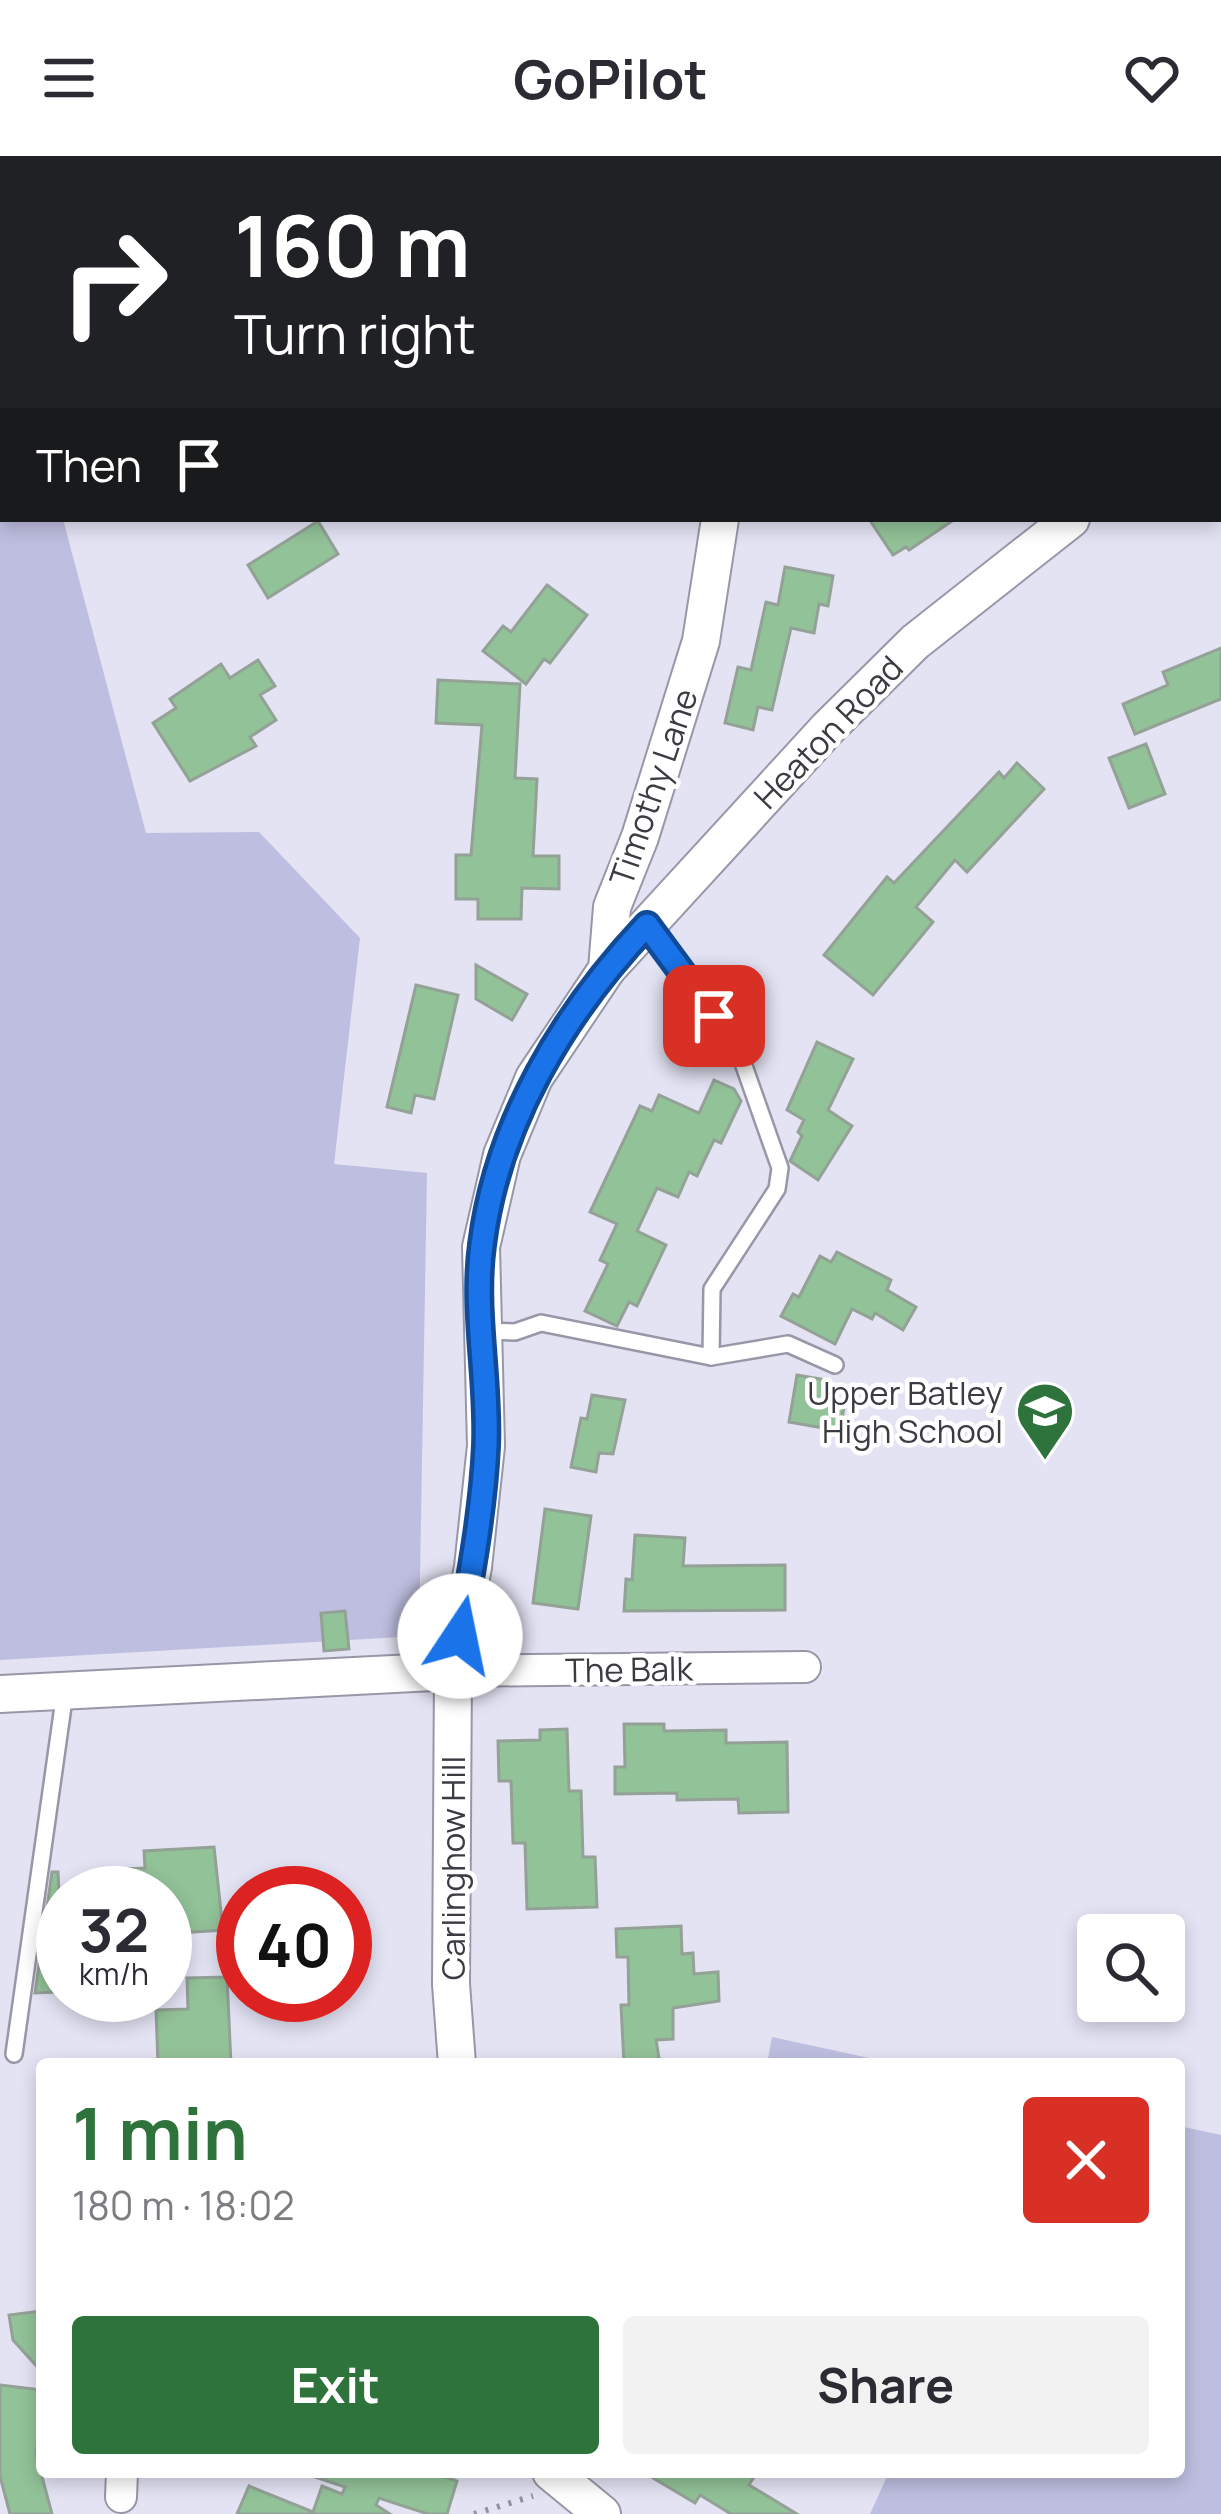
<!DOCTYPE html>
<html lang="en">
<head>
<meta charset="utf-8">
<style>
	:root { --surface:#fff; --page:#f2f2f3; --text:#2b2b33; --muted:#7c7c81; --accent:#2e723c }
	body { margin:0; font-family:Manrope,sans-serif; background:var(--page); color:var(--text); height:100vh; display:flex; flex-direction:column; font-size:45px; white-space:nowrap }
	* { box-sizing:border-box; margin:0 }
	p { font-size:39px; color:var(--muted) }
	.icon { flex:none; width:66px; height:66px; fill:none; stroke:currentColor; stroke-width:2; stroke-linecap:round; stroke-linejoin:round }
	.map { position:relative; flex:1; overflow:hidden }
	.side { position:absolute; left:36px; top:1902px; width:1149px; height:420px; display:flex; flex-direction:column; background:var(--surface); border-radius:12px; box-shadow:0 6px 18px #0003 }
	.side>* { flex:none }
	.guide { position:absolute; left:0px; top:0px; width:1221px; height:366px; box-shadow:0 6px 18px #0003; background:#202124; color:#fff; overflow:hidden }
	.buttons { position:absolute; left:1077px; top:1758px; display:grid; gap:24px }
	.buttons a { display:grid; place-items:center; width:108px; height:108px; border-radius:12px; background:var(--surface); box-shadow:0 6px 18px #0003; font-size:60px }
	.speed { position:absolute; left:36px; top:1710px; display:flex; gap:24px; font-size:60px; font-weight:700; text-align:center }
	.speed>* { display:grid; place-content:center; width:156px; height:156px; border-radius:50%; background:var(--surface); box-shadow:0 6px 18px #0003; line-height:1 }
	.speed small { font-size:30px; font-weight:400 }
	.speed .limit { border:18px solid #d22; background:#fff; color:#111 }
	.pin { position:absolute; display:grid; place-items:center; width:102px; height:102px; color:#fff; margin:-51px; border-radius:24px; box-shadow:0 6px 18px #0006 }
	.me { position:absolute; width:132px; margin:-66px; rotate:11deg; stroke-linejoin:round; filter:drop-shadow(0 0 9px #0008) }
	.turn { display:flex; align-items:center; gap:42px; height:252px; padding:0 36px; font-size:54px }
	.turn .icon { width:156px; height:156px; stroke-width:2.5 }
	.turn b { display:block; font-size:84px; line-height:102px }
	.then { display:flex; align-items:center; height:114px; padding:0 36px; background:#0003; gap:24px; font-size:45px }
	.round { display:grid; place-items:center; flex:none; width:126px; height:126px; border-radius:12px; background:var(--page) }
	.head { display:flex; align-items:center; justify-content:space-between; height:204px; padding:0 36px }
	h1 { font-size:72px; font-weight:700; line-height:90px; color:var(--accent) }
	.button { display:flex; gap:24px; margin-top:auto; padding:24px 36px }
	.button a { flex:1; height:138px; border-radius:12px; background:var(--accent); color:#fff; font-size:48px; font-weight:700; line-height:138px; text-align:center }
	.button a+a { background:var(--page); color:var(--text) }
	header { display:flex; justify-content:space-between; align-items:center; height:156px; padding:0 36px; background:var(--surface); font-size:54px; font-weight:700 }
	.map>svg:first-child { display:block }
	.green { fill:#bebee0 }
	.building { fill:#92c298; stroke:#94a196; stroke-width:3 }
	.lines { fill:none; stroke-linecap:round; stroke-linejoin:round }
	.service-casing { stroke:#9797a7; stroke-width:20 }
	.minor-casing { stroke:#9797a7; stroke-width:34 }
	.tertiary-casing { stroke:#9797a7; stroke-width:40 }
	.secondary-casing { stroke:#9797a7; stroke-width:46 }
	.path { stroke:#91919d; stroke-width:6; stroke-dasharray:3 9; stroke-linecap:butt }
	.service { stroke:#fff; stroke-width:15 }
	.minor { stroke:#fff; stroke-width:30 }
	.tertiary { stroke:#fff; stroke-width:36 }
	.secondary { stroke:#fff; stroke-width:42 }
	.route-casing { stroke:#114b97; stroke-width:30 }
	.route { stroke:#1a73e8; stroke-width:21 }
	.labels { text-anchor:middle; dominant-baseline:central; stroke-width:9; stroke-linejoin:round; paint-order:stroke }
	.street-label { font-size:33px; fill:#3b3b42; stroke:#fff }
	.poi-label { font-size:33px; fill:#3b3b42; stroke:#fff; text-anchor:end }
</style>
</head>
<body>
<header><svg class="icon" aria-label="menu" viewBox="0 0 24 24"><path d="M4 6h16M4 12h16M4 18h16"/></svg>GoPilot<svg class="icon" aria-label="heart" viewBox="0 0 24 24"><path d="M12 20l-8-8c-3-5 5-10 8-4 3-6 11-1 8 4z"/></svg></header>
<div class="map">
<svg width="1221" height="2358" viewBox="0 0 1221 2358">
	<rect width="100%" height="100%" fill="#e3e3f4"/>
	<g class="green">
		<polygon points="0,358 3,363 63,363 146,677 259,676 360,782 334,1008 427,1017 419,1480 0,1504"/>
		<polygon points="772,1881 897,1908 767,1908"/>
		<polygon points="1179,1970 1221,1979 1221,2358 870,2358 889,2316 1179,2316"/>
	</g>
	<g class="building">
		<polygon points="869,363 955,363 909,394 906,391 893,399"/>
		<polygon points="318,365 338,398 268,442 248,409"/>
		<polygon points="785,411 833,420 828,450 819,448 814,477 791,472 772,554 758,551 753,574 725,567 738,511 751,514 766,446 778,449"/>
		<polygon points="547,429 587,459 550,507 544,503 526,528 483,495 503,470 511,476"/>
		<polygon points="1221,492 1221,543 1135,578 1123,548 1168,529 1163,516"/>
		<polygon points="258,504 275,530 260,539 276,564 250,581 256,590 190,625 153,567 176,552 170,543 221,508 230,522"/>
		<polygon points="438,524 520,528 515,622 537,623 533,700 559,700 559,733 522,732 521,763 478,763 478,743 456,743 456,699 471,699 482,569 436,567"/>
		<polygon points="1146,588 1165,638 1129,652 1109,602"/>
		<polygon points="1017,607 1044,633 967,716 955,704 916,751 933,766 873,839 824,799 887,721 894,727 999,616 1004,622"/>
		<polygon points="476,809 527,838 512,864 476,843"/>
		<polygon points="416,829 458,839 434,943 415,939 411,957 387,951"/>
		<polygon points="817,886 853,903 828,954 852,970 818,1024 790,1005 802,980 798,976 804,964 787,954"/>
		<polygon points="714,924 734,933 741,945 721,987 714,984 697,1020 689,1016 678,1041 657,1032 637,1075 666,1089 637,1150 629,1146 617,1170 585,1155 608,1108 600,1104 617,1068 590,1056 640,950 652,955 659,939 699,957"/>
		<polygon points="837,1096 891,1124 887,1134 916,1151 903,1174 875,1157 872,1163 852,1153 835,1188 781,1160 793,1138 799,1141 820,1100 831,1106"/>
		<polygon points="797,1219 826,1224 823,1241 845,1245 840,1275 789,1266"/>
		<polygon points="592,1239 625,1244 613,1298 599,1297 596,1316 571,1311 581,1262 587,1263"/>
		<polygon points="545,1353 591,1360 578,1453 533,1447"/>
		<polygon points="635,1379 685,1382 683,1410 785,1409 785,1454 624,1455 626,1423 632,1424"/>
		<polygon points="345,1455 349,1493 324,1495 321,1457"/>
		<polygon points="624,1568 664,1568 664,1575 726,1574 726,1587 787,1586 788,1656 739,1657 738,1643 677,1644 677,1637 615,1638 615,1611 625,1611"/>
		<polygon points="567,1573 569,1635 581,1635 583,1701 595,1701 597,1751 527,1753 525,1687 513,1687 511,1625 499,1625 498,1585 540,1584 540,1574"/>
		<polygon points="214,1691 223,1774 165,1778 165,1737 128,1737 126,1713 145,1712 144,1695"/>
		<polygon points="52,1716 58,1716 63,1824 59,1825 57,1836 35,1837"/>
		<polygon points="681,1770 682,1798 693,1797 694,1818 718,1816 719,1845 673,1852 673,1883 656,1884 660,1908 624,1908 621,1849 629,1849 628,1801 617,1801 616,1773"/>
		<polygon points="227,1821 231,1908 158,1908 156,1854 188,1853 187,1822"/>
		<polygon points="42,2155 42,2216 13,2184 9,2159"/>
		<polygon points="0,2229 42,2234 36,2298 52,2358 10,2358 0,2320"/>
		<polygon points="316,2316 430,2316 457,2325 447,2358 428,2358 379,2342 376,2349 390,2358 237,2358 249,2330 313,2356 322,2330 342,2338 345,2331 315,2321"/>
		<polygon points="643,2316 757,2316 749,2329 797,2358 731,2358 700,2339 695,2347"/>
	</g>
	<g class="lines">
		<g class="service-casing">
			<g id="service">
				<polyline points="647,769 737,890 780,1012 777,1033 712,1133 711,1201"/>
				<polyline points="483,1175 515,1176 541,1167 711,1201 788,1188 835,1209"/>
				<polyline points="14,1898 65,1536"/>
			</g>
		</g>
		<g class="minor-casing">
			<g id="minor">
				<polyline points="453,1515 805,1511"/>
				<polyline points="121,2341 122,2316"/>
			</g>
		</g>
		<g class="tertiary-casing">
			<g id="tertiary">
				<polyline points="1218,288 1221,286"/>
				<polyline points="607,813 828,572 915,486 1071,363"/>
				<polyline points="0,1538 453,1515"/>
				<polyline points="457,1908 451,1828 453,1515 473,1411 486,1290 481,1091 502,999 534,922 607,813 612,751 640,681 701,485 720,363"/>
				<polyline points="551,2316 602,2358"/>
			</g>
		</g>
		<g class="secondary-casing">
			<g id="secondary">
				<polyline points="704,0 708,3"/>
				<polyline points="928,3 937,0"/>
			</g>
		</g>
		<g class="path">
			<polyline points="571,3 574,0"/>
			<polyline points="0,334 3,334"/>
			<polyline points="474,2358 533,2340"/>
		</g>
		<use href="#service" class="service"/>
		<use href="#minor" class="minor"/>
		<use href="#tertiary" class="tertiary"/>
		<use href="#secondary" class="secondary"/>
	</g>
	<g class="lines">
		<g class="route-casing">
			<path id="route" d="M460,1480C471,1418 483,1354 486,1290C489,1224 473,1154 482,1089C497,967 564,857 647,769L714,860"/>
		</g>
		<use href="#route" class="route"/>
	</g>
	<defs>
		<g id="school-pin" transform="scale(3)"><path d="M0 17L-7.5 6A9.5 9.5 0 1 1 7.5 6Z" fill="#2e723c" stroke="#fff"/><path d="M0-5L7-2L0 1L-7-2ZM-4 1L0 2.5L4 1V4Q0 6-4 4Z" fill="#fff"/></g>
	</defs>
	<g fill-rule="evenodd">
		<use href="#school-pin" x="1045" y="1255"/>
	</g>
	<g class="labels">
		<g class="street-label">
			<text transform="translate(828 576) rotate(-46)">Heaton Road</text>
			<text transform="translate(653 631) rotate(-71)">Timothy Lane</text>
			<text transform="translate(629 1513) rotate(-1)">The Balk</text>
			<text transform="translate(452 1712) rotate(-90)">Carlinghow Hill</text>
		</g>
		<g class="poi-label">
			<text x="1003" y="1236">Upper Batley<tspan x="1003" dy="38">High School</tspan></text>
		</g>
	</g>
</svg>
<div class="buttons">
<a><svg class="icon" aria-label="search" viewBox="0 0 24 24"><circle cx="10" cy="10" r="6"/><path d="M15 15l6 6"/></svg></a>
</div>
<div class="speed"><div>32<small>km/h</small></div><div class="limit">40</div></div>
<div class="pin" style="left:714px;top:860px;background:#d93025"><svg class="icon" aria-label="arrive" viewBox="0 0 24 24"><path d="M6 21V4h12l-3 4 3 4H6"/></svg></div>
<svg class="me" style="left:460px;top:1480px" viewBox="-20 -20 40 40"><circle r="19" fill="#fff"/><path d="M0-13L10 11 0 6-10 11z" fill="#1a73e8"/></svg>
<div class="guide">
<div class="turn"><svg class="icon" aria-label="right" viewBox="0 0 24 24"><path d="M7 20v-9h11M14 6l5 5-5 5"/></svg><div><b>160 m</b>Turn right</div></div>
<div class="then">Then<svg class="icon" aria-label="arrive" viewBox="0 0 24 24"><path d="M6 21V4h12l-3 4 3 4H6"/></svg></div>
</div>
<section class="side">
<div class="head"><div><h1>1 min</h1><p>180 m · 18:02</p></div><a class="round" style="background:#d93025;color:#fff"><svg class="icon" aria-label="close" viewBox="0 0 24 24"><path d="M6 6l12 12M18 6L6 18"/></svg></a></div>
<div class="button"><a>Exit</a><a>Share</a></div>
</section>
</div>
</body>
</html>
